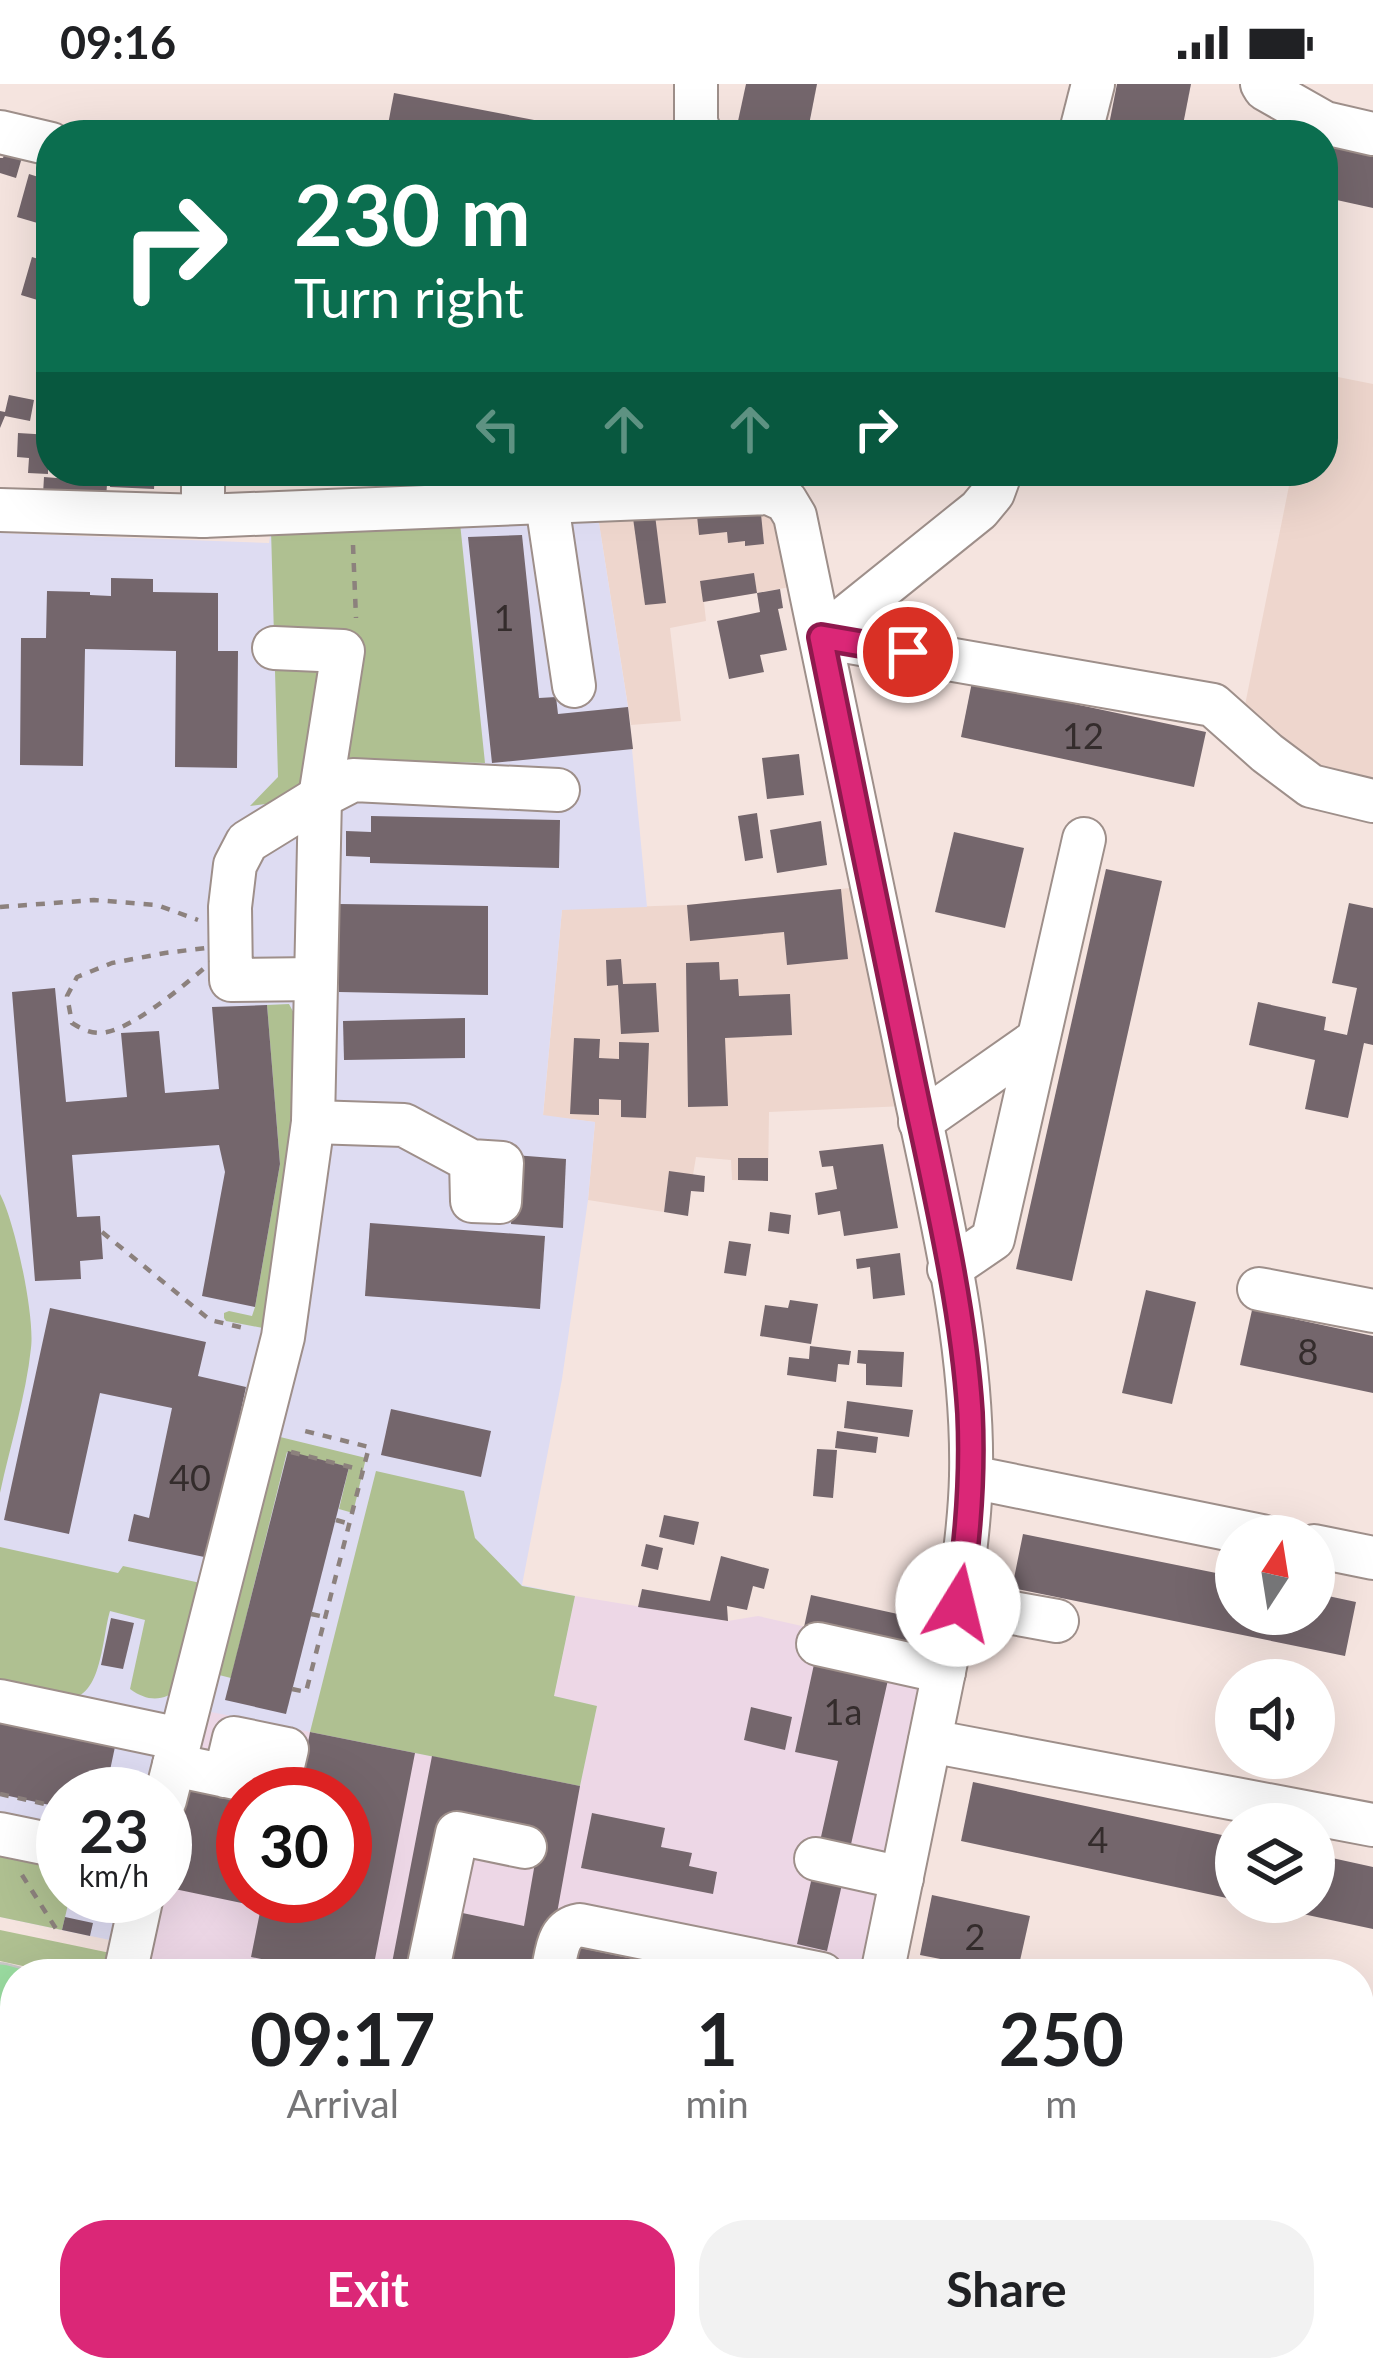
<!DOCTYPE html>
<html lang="en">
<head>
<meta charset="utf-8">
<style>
	:root { --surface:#fff; --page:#f2f2f2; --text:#202124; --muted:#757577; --accent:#db2777 }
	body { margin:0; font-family:Lato,sans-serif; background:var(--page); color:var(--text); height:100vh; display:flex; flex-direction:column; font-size:45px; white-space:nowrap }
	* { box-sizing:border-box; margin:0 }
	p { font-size:39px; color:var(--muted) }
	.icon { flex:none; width:66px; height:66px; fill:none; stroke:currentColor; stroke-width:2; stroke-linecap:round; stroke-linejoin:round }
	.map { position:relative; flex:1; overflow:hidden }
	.side { position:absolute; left:0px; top:1875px; width:1374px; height:423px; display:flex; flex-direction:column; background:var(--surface); border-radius:48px 48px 0 0; box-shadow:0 12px 48px #0002 }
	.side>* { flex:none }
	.top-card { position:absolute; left:36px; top:36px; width:1302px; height:366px; border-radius:48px; box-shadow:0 12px 48px #0002; background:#0b6e4f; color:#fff; overflow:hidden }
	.needle { width:78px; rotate:12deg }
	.controls { position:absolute; left:1215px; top:1431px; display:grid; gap:24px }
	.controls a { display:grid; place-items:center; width:120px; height:120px; border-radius:50%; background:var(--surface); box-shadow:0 12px 48px #0002; font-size:60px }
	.speed { position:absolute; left:36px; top:1683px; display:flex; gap:24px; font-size:60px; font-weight:700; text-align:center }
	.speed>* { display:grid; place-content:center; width:156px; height:156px; border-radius:50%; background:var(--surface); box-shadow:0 12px 48px #0002; line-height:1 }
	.speed small { font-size:30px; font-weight:400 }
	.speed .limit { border:18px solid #d22; background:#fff; color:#111 }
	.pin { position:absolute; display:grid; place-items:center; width:102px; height:102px; color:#fff; margin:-51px; border:6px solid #fff; border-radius:50%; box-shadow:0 3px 12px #0007 }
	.me { position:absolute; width:132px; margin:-66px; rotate:9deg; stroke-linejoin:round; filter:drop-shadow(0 0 9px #0008) }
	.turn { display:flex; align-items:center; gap:42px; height:252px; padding:0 60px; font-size:54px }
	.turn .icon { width:156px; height:156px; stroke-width:2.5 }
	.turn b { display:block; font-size:84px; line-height:102px }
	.lanes { display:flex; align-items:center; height:114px; padding:0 60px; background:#0003; justify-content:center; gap:60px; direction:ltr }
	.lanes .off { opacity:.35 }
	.eta { display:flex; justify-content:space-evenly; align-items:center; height:204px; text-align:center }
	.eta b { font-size:72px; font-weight:700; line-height:84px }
	.action { display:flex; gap:24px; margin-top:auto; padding:24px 60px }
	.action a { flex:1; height:138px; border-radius:48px; background:var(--accent); color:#fff; font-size:48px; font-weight:700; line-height:138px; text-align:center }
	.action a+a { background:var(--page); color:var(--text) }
	.status { display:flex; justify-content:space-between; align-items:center; height:84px; padding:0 60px; background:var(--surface); direction:ltr }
	.status svg { height:33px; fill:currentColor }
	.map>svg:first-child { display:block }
	.commercial { fill:#edd7e6; fill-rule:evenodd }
	.built { fill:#eed6cd }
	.medical { fill:#dedcf2 }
	.green { fill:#afc091 }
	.building { fill:#74666c }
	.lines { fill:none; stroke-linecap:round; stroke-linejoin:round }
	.minor-casing { stroke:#9e8f8a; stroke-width:46 }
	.major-casing { stroke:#c9c8c7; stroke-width:56 }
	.path { stroke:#8c817d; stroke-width:4.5; stroke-dasharray:9 9; stroke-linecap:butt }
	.minor { stroke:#fff; stroke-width:42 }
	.major { stroke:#9bdda1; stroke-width:51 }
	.route-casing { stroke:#8e194d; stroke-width:30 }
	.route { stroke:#db2777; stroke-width:21 }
	.labels { text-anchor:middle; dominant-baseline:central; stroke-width:9; stroke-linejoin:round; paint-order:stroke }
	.number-label { font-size:36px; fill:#342c2c }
</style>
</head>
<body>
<div class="status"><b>09:16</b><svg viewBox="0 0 49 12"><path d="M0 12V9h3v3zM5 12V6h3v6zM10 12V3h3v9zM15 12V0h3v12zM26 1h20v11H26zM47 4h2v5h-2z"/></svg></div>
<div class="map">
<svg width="1373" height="2296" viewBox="0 0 1373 2296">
	<rect width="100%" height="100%" fill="#f5e4df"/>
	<g class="commercial">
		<path d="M575,1512L728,1537L758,1532L935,1572L869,1890H143L159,1812H165V1783L201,1625L580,1701L597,1622L554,1613ZM243,1710H345V1812H243Z"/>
		<polygon points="0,1932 15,1936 15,2082 0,2079"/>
	</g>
	<g class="built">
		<polygon points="1323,290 1373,300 1373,697 1308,683 1243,631 1292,387 1323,387"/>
		<polygon points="773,426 796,502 704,518 706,537 670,544 681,637 631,641 598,433"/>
		<polygon points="859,803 905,1022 769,1028 768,1097 732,1096 731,1076 696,1073 693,1091 669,1088 664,1128 588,1116 595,1038 543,1032 562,825 687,821"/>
	</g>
	<polygon class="medical" points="598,433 628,623 647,823 562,826 543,1031 595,1038 588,1116 562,1295 522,1501 575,1512 554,1612 597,1622 580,1702 201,1626 154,1710 63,1710 63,1812 134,1812 124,1859 0,1833 0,449 269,459 271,446"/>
	<g class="green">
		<polygon points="460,439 485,679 335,675 320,713 250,722 278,693 271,446"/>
		<polygon points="289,920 297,935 302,1079 268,1245 226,1237 224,1234 224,1229 229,1227 252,1232 255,1223 280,1080 267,921"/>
		<path d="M0,1110C15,1138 35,1232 31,1264C26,1312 10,1362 0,1409Z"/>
		<polygon points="272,1351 366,1374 353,1429 339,1425 349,1383 287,1368 231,1594 211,1589"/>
		<polygon points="376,1387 464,1407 475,1454 522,1502 575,1512 554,1612 597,1622 580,1702 310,1648"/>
		<path d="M0,1463L118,1489L123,1482L205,1500L180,1603C164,1618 148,1618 130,1605L145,1536L110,1527C102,1553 102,1616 67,1614C45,1614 21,1605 0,1601Z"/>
		<polygon points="0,1763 63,1773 63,1812 70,1812 62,1846 0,1833"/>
		<polygon points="0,1846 120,1871 111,1890 59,1890 0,1877"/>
		<polygon points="188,2283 393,2283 393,2284 391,2296 185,2296"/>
	</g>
	<g class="building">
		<polygon points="746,0 817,0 807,51 735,51"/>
		<polygon points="1117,0 1191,0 1181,51 1107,51"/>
		<polygon points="394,9 602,49 602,51 386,51"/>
		<polygon points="1323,57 1373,67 1373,124 1323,113"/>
		<polygon points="6,65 23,70 16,94 0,89 0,74 3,74"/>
		<polygon points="29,90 51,97 51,143 17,133"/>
		<polygon points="32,173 51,179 51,208 47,207 44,218 21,211"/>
		<polygon points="9,311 34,316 30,337 5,332 0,344 0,327 5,328"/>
		<polygon points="18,349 51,351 51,384 48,384 48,390 28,389 29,374 17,373"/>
		<polygon points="69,387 108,387 106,414 43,410 44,393 69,395"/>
		<polygon points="111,387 155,387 154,405 110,403"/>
		<polygon points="744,427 744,432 761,430 764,460 745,462 745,457 728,459 727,448 699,451 697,432"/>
		<polygon points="655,431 666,519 645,521 633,434"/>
		<polygon points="522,451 539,614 556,613 558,630 628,623 633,665 492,679 468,453"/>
		<polygon points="754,489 757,509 703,518 700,497"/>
		<polygon points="111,494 153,495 153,508 218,509 218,567 238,567 237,684 175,683 176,567 85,565 83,682 20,681 21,554 46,554 47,507 90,508 90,511 111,512"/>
		<polygon points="780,505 783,524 778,525 787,566 760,571 764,588 729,595 717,537 760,528 757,509"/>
		<polygon points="972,598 1206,648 1194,703 961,653"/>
		<polygon points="799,670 804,711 767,715 762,674"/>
		<polygon points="757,729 763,774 745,777 738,732"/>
		<polygon points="371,732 560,736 559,784 370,779 370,773 346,772 346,747 371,748"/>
		<polygon points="821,737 827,781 777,789 770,746"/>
		<polygon points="954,748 1024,764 1005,844 935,828"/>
		<polygon points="1106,785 1162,797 1072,1197 1016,1185"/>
		<polygon points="841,805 848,875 787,881 784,848 690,857 687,821"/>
		<polygon points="1349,819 1373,824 1373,961 1364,959 1348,1034 1305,1025 1315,976 1249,961 1258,918 1326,933 1324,946 1347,951 1357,904 1332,899"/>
		<polygon points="339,820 488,822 488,911 339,908"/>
		<polygon points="621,875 623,900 656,899 659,948 621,950 618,901 607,902 606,876"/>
		<polygon points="719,878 720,896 738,895 739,912 790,910 792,951 725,954 728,1022 688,1023 686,879"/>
		<polygon points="55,904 66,1018 127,1013 121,949 159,947 165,1009 219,1005 212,923 267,921 280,1080 255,1223 202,1212 225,1088 219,1061 72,1071 77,1133 100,1132 103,1175 80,1177 81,1195 35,1197 12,908"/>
		<polygon points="465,934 465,974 344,976 343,937"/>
		<polygon points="574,954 600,955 599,974 619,975 619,958 649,959 646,1034 621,1033 621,1016 599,1015 599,1031 570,1030"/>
		<polygon points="883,1060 898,1144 844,1152 840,1127 818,1131 815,1109 837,1105 833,1082 822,1083 819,1067"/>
		<polygon points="514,1071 566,1075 563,1144 511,1140"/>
		<polygon points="738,1074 768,1074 768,1097 738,1096"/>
		<polygon points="669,1087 705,1092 704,1108 691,1107 688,1132 664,1128"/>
		<polygon points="770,1128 791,1131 789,1150 768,1147"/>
		<polygon points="370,1139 545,1152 540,1225 365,1212"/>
		<polygon points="729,1157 751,1160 746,1192 724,1189"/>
		<polygon points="900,1169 905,1211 873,1215 870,1183 857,1185 856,1175"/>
		<polygon points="1146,1206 1196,1218 1172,1320 1122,1309"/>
		<polygon points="790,1216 818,1220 811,1260 760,1252 765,1221 788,1224"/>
		<polygon points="50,1224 206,1258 198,1292 246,1303 209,1474 128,1457 134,1430 149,1434 172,1324 100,1309 69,1450 4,1436"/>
		<polygon points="1252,1226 1373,1252 1373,1309 1240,1281"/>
		<polygon points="810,1262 851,1267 849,1281 838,1280 836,1298 787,1291 789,1273 809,1275"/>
		<polygon points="858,1266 904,1268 902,1303 866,1301 866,1280 857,1279"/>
		<polygon points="847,1317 913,1326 909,1353 844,1344"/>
		<polygon points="391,1325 491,1347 481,1393 381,1371"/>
		<polygon points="837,1347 878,1353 876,1369 835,1364"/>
		<polygon points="817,1365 837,1366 833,1414 813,1412"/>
		<polygon points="288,1367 349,1383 286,1630 225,1616"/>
		<polygon points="664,1431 699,1438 694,1461 659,1453"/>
		<polygon points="1023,1450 1236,1493 1236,1530 1314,1530 1314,1509 1356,1518 1345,1572 1012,1504"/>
		<polygon points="646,1460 663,1464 658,1486 641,1482"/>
		<polygon points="721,1472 769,1485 764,1505 753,1502 747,1526 727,1522 728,1537 638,1523 642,1505 710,1517"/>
		<polygon points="811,1511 916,1534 908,1566 804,1543"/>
		<polygon points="111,1534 134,1539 123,1585 101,1581"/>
		<polygon points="816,1571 890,1587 827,1867 797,1860 838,1677 795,1668"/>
		<polygon points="751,1623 792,1633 785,1666 744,1656"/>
		<polygon points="0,1633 116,1658 105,1710 63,1710 63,1724 0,1710"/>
		<polygon points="310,1648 415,1669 375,1875 392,1879 432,1672 580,1702 546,1890 439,1890 453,1827 524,1842 540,1750 447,1732 417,1890 334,1890 251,1873 261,1823 165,1803 165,1783 185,1694 243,1707 243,1812 345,1812 345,1710 298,1710"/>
		<polygon points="973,1698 1236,1754 1236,1816 961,1757"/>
		<polygon points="592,1729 665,1744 661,1763 692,1769 689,1782 717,1788 713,1810 581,1784"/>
		<polygon points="1314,1770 1373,1783 1373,1845 1256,1820 1314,1818"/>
		<polygon points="932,1811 1030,1832 1017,1890 920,1871"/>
		<polygon points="65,1833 93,1839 90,1852 62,1846"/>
		<polygon points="566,1861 697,1888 697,1890 560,1890"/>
		<polygon points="1359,2034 1373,2037 1373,2083 1359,2081"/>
		<polygon points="78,2283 127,2283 125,2296 75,2296"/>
		<polygon points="736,2283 856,2283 907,2294 734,2296"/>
		<polygon points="1133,2283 1221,2283 1212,2296 1184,2296"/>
	</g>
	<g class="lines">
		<g class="minor-casing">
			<g id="minor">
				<polyline points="696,0 696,38 701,51"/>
				<polyline points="1262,0 1265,5 1325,39 1373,50"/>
				<polyline points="0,48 51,60"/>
				<polyline points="1080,51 1093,0"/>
				<polyline points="547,420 574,602"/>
				<path d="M0,426L203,432L769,409L786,417L795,432C832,608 869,784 905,960C933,1102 974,1247 971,1392C970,1435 964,1477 958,1519L882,1890"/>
				<polyline points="203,432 203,387"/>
				<polyline points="821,553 1213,621 1267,669 1311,702 1373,717"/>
				<polyline points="821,553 979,426 993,409 1001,387"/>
				<polyline points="316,895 231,896 230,823 235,781 247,758 320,713 353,696 558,706"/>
				<polyline points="313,1038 404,1041 471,1077 502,1079 500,1118 472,1117 471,1077"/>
				<polyline points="920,1038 1037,956"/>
				<polyline points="949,1185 993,1155 1084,755"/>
				<polyline points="1259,1205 1373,1227"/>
				<polyline points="971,1393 1262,1452"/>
				<polyline points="1314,1462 1373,1474"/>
				<polyline points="958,1519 1057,1537"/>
				<polyline points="818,1560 944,1588"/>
				<polyline points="0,1617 180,1655"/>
				<polyline points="930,1657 1373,1741"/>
				<polyline points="174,1681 278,1703 287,1665 234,1654 225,1692"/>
				<polyline points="165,1716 283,1253 313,1038 320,713 343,567 274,564"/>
				<polyline points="0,1750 63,1763"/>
				<polyline points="816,1775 902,1794"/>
				<polyline points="125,1890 142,1812"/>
				<polyline points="427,1890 457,1749 525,1763"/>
				<path d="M552,1890C557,1869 556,1845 580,1841L822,1890"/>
				<polyline points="1359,1997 1373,1998"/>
				<polyline points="0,2292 15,2224"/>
			</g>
		</g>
		<g class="major-casing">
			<g id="major">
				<polyline points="0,1906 15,1910"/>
				<polyline points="1359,2182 1373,2185"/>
				<polyline points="1359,2283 1368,2296"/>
			</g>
		</g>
		<g class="path">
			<polyline points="353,461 356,534"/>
			<polyline points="0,823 94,816 157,821 198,836"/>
			<path d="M230,861C204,885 141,941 107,948C94,951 83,946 72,939L67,912L77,893L112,879L165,869Z"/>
			<polyline points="102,1148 210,1236 248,1245"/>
			<polyline points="291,1368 362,1386"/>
			<polyline points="336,1436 350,1440"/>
			<polyline points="311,1530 325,1533"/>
			<polyline points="292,1605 306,1608 369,1363 297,1345"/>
			<polyline points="0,1710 63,1724"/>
			<polyline points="106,1710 133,1695"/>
			<polyline points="22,1791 60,1851"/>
			<polyline points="0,2006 15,2009"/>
			<polyline points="0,2062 15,2065"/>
			<polyline points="1048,2283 1110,2296"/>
			<polyline points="1238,2283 1251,2296"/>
			<polyline points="858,2284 858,2283"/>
			<polyline points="65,2296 68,2283"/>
			<polyline points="406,2296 409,2283"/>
			<polyline points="648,2296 651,2283"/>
			<polyline points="937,2296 939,2283"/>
			<polyline points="1018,2296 1021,2283"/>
		</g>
		<use href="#minor" class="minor"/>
		<use href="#major" class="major"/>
	</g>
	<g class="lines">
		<g class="route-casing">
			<path id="route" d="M908,568L821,553C850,696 879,838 909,981C932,1092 963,1216 970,1329C973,1394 968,1456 958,1520"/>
		</g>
		<use href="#route" class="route"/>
	</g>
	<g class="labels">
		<g class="number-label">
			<text x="504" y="533">1</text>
			<text x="1083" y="651">12</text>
			<text x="1308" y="1267">8</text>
			<text x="190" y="1393">40</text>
			<text x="843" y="1627">1а</text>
			<text x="1098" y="1755">4</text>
			<text x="975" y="1852">2</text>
		</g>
	</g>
</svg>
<div class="controls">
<a><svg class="needle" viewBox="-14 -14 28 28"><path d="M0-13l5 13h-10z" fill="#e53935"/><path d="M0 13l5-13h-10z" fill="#757577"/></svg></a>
<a><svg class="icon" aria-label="sound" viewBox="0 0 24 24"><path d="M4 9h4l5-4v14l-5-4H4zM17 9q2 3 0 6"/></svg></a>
<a><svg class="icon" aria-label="layers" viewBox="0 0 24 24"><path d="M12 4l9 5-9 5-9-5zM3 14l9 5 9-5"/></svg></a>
</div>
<div class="speed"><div>23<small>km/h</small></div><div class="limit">30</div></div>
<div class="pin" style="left:908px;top:568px;background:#d93025"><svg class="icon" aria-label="arrive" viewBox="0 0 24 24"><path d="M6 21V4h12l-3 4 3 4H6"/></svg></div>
<svg class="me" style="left:958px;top:1520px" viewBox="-20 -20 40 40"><circle r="19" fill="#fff"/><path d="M0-13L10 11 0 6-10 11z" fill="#db2777"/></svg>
<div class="top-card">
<div class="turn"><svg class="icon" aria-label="right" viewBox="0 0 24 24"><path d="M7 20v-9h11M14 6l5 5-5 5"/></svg><div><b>230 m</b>Turn right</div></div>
<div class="lanes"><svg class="icon off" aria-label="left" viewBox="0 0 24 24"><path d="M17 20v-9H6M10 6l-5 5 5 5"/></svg><svg class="icon off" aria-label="ahead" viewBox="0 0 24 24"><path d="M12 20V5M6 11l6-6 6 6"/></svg><svg class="icon off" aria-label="ahead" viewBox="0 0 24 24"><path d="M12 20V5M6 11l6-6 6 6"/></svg><svg class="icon" aria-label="right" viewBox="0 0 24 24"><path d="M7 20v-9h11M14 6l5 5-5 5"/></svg></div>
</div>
<section class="side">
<div class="eta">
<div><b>09:17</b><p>Arrival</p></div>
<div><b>1</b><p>min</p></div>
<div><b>250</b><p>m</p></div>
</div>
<div class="action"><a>Exit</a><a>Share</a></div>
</section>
</div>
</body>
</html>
